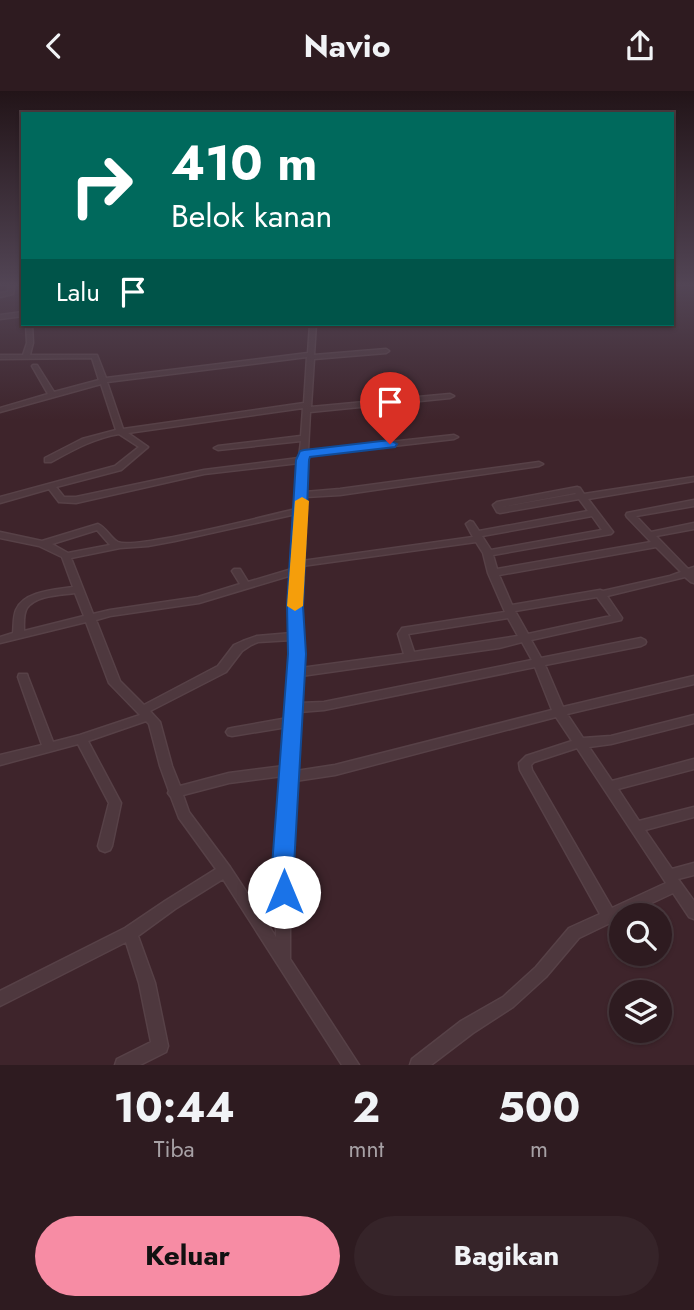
<!DOCTYPE html>
<html lang="id">
<head>
<meta charset="utf-8">
<style>
	:root { --surface:#2e1b20; --page:#362429; --text:#f1f3f6; --muted:#a7a1a5; --line:#49393e; --accent:#f78ca4 }
	body { margin:0; font-family:Jost,sans-serif; background:var(--page); color:var(--text); height:100vh; display:flex; flex-direction:column; font-size:26px; white-space:nowrap }
	* { box-sizing:border-box; margin:0 }
	p { font-size:23px; color:var(--muted) }
	.icon { flex:none; width:38px; height:38px; fill:none; stroke:currentColor; stroke-width:2; stroke-linecap:round; stroke-linejoin:round }
	.map { position:relative; height:974px; overflow:hidden }
	.drawer { display:flex; flex-direction:column; background:var(--surface); flex:1 }
	.drawer>* { flex:none }
	.banner { position:absolute; left:21px; top:21px; width:653px; height:214px; border-radius:0px; box-shadow:0 2px 5px #0004,0 0 0 2px var(--line); background:#00695c; color:#fff; overflow:hidden }
	.controls { position:absolute; left:609px; top:812px; display:grid; gap:14px }
	.controls a { display:grid; place-items:center; width:63px; height:63px; border-radius:50%; background:var(--surface); box-shadow:0 2px 5px #0004,0 0 0 2px var(--line); font-size:35px }
	.pin { position:absolute; display:grid; place-items:center; width:60px; height:60px; color:#fff; margin:-72px -30px; border-radius:50% 50% 50% 0; rotate:-45deg; box-shadow:0 0 7px #0007 }
	.pin .icon { rotate:45deg }
	.me { position:absolute; width:77px; margin:-38px; rotate:0deg; stroke-linejoin:round; filter:drop-shadow(0 0 5px #0008) }
	.turn { display:flex; align-items:center; gap:24px; height:147px; padding:0 35px; font-size:32px }
	.turn .icon { width:91px; height:91px; stroke-width:2.5 }
	.turn b { display:block; font-size:49px; line-height:60px }
	.then { display:flex; align-items:center; height:66px; padding:0 35px; background:#0003; gap:14px; font-size:26px }
	.eta { display:flex; justify-content:space-evenly; align-items:center; height:119px; text-align:center }
	.eta b { font-size:42px; font-weight:700; line-height:49px }
	.action { display:flex; gap:14px; margin-top:auto; padding:14px 35px }
	.action a { flex:1; height:80px; border-radius:42px; background:var(--accent); color:#111; font-size:28px; font-weight:700; line-height:80px; text-align:center }
	.action a+a { background:var(--page); color:var(--text) }
	header { display:flex; justify-content:space-between; align-items:center; height:91px; padding:0 35px; background:var(--surface); font-size:32px; font-weight:700 }
	.map>svg:first-child { display:block }
	.lines { fill:none; stroke-linecap:round; stroke-linejoin:round }
	.street-casing { stroke:#574147; stroke-width:3 }
	.street { fill:#4e383e; fill-rule:evenodd }
	.route { fill:#1a73e8; stroke:#114b97; stroke-width:2 }
	.slow { fill:#f59e0b }
</style>
</head>
<body>
<header><svg class="icon" aria-label="back" viewBox="0 0 24 24"><path d="M15 5l-7 7 7 7"/></svg>Navio<svg class="icon" aria-label="share" viewBox="0 0 24 24"><path d="M12 15V3M7 8l5-5 5 5M5 13v7h14v-7"/></svg></header>
<div class="map">
<svg width="694" height="974" viewBox="0 0 694 974">
	<rect width="100%" height="100%" fill="#3e242b"/>
	<g class="lines">
		<g class="street-casing">
			<g id="street">
				<polygon points="9,193 15,193 13,203 0,206 0,202 8,201"/>
				<polygon points="23,221 23,225 0,228 0,224"/>
				<path d="M26,233H32L33,252L30,264H97L106,287L308,262L310,233H316L314,264L386,258L389,260L386,262L314,268L311,316L450,303L454,305L450,307L310,321L308,360L454,344L458,346L454,348L307,365L305,401L340,398L539,371L543,373L539,375L340,404L305,406L302,470L473,446L466,433L470,430L473,431L479,440L588,420L579,408L500,422L497,421L493,414L497,411L577,396L580,397L584,403L694,386V390L588,408L613,441L611,443L493,464L497,478L651,451L627,426L626,424L627,422L694,409V415L636,425L651,441L694,432V438L656,445L688,478L694,476V492L691,491L685,486L607,505L622,527L621,529L531,549L541,567L641,547L645,549L646,551L645,553L641,555L545,574L563,616L694,585V593L567,623L583,647L611,645L694,624V632L611,653L589,656L612,690L694,668V678L618,698L639,730L694,716V726L645,739L672,778L694,772V784L678,788L694,810V828L689,826L673,802L626,824H621V826L616,829L615,832L608,833L579,847L546,886L513,916L473,942L431,974H410L412,968L461,930L503,906L536,876L569,837L600,823L520,679L519,672L526,665L572,650L556,626L335,684L295,690L290,775V868L359,974H342L223,788L175,818L138,845L155,892L168,955L166,961L140,974H115L117,968L151,951L139,892L126,851L0,915V900L125,837L165,810L216,778L179,727L171,706L168,702L169,700L160,675L149,633L146,630L88,650L121,712L112,755L110,759L105,761L100,759L98,755L109,712L78,653L0,674V664L42,654L18,586L19,583H27L28,586L53,651L80,644L140,624L109,592L86,531L0,552V546L13,542C14,535 13,526 16,519C24,500 55,499 73,496L62,466L39,455L0,447V441L42,450L98,433C107,437 110,447 118,451C136,459 270,424 296,418L299,372L204,383L76,412L59,411L49,398L0,412V406L115,375L139,356L119,343C94,347 73,359 51,371H45V367L82,348L116,339L101,293L0,321V317L48,303L32,275L33,274H37L54,301L99,289L92,267L0,268V264H23L27,252ZM307,266L304,312L123,338L107,291ZM303,317L301,345L218,355L214,357L218,359L301,350L299,367L204,379L76,406H64L56,396L121,379L148,356L128,342ZM575,402L576,403L502,416ZM296,423L292,478L248,491L240,478H234L232,480L240,493L198,506L110,519L93,523L71,467L120,457L148,455L175,450ZM592,425L602,439L491,459L482,445ZM97,439L110,454L68,462L52,453ZM476,451L483,462L488,482L505,521L402,537L398,543L404,563L301,577L302,545L300,515L302,475ZM656,456L681,481L670,485L603,500L600,499L512,514L499,484ZM292,484L290,515L292,542L257,545L243,550L234,554L218,575L144,614L120,590L96,529L110,525L199,512ZM75,502L84,525L24,540C24,533 23,523 27,517C36,504 61,504 75,502ZM597,506L611,525L528,543L515,520ZM508,527L518,545L414,561L408,543ZM292,549L288,627L232,637L228,638L226,641L228,644L232,645L287,636L284,675L229,682L180,695L172,675L160,631L150,620L226,581L242,560L251,554L258,551ZM522,551L532,569L324,611L300,612L301,585L499,557ZM535,576L552,619L335,674L296,680L299,621L324,619ZM577,657L666,792L612,817L532,679L531,674L534,671ZM283,685L276,775V846L230,776L189,721L183,704L229,692Z"/>
			</g>
		</g>
		<use href="#street" class="street"/>
	</g>
	<linearGradient id="sky" x2="0" y2="1"><stop stop-color="#221418"/><stop offset="0.59" stop-color="#524555"/><stop offset="1" stop-color="#524555" stop-opacity="0"/></linearGradient>
	<rect width="694" height="329" fill="url(#sky)"/>
	<polygon class="route" points="390,349 397,353 395,356 310,366 309,369 303,515 306,563 294,775 295,801 292,808 284,811 276,808 272,801 272,775 288,563 287,515 296,369 300,360 304,359"/>
	<polygon class="slow" points="302,406 309,410 303,515 295,520 287,515 295,410"/>
</svg>
<div class="controls">
<a><svg class="icon" aria-label="search" viewBox="0 0 24 24"><circle cx="10" cy="10" r="6"/><path d="M15 15l6 6"/></svg></a>
<a><svg class="icon" aria-label="layers" viewBox="0 0 24 24"><path d="M12 4l9 5-9 5-9-5zM3 14l9 5 9-5"/></svg></a>
</div>
<div class="pin" style="left:390px;top:353px;background:#d93025"><svg class="icon" aria-label="arrive" viewBox="0 0 24 24"><path d="M6 21V4h12l-3 4 3 4H6"/></svg></div>
<svg class="me" style="left:284px;top:801px" viewBox="-20 -20 40 40"><circle r="19" fill="#fff"/><path d="M0-13L10 11 0 6-10 11z" fill="#1a73e8"/></svg>
<div class="banner">
<div class="turn"><svg class="icon" aria-label="right" viewBox="0 0 24 24"><path d="M7 20v-9h11M14 6l5 5-5 5"/></svg><div><b>410 m</b>Belok kanan</div></div>
<div class="then">Lalu<svg class="icon" aria-label="arrive" viewBox="0 0 24 24"><path d="M6 21V4h12l-3 4 3 4H6"/></svg></div>
</div>
</div>
<section class="drawer">
<div class="eta">
<div><b>10:44</b><p>Tiba</p></div>
<div><b>2</b><p>mnt</p></div>
<div><b>500</b><p>m</p></div>
</div>
<div class="action"><a>Keluar</a><a>Bagikan</a></div>
</section>
</body>
</html>
